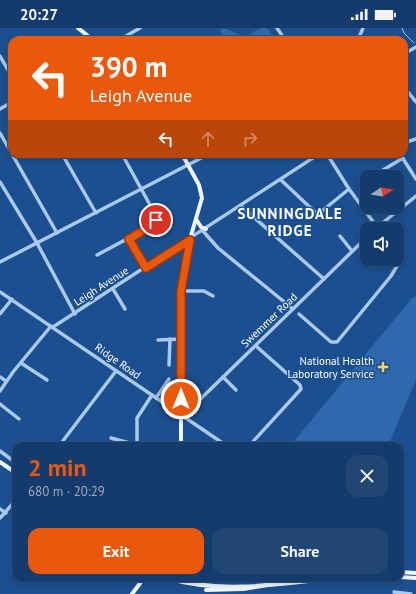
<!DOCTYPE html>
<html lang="en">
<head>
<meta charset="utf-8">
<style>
	:root { --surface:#143b6b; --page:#214673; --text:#f1f3f6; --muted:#9dadc1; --line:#33557e; --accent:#ea580c }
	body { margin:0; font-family:"PT Sans",sans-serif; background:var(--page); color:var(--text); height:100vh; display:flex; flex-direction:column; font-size:15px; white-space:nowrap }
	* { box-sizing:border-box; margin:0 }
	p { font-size:13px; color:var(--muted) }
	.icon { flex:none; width:22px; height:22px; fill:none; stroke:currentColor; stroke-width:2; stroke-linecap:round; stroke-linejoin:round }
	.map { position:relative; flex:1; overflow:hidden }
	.drawer { position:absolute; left:12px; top:414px; width:392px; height:140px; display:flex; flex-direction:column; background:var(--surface); border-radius:12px; box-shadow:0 2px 6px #0003,0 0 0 1px var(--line) }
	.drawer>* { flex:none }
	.banner { position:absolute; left:8px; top:8px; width:400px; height:122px; border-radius:12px; box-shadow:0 2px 6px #0003,0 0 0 1px var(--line); background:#ea580c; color:#fff; overflow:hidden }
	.needle { width:26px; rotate:78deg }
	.fabs { position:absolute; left:360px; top:142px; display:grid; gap:8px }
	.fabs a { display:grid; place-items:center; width:44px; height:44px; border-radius:8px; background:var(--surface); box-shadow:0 2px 6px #0003,0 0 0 1px var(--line); font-size:20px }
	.pin { position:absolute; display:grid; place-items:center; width:34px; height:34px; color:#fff; margin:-17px; border:2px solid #fff; border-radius:50%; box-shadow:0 1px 4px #0007 }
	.me { position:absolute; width:44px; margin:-22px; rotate:0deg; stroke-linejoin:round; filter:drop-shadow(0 0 3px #0008) }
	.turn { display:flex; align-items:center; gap:14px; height:84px; padding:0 16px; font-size:18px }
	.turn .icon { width:52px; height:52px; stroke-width:2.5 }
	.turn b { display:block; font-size:28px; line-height:34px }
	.lanes { display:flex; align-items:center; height:38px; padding:0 16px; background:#0003; justify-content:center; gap:20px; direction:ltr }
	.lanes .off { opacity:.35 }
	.round { display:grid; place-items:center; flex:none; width:42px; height:42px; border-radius:12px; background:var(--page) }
	.summary { display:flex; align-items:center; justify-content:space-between; height:68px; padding:0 16px }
	h1 { font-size:24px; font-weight:700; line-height:30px; color:var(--accent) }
	.cta { display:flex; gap:8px; margin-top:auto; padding:8px 16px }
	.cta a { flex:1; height:46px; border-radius:12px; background:var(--accent); color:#fff; font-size:16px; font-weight:700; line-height:46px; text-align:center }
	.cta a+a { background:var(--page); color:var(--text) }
	.status { display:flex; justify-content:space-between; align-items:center; height:28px; padding:0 20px; background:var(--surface); direction:ltr }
	.status svg { height:11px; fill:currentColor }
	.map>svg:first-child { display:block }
	.green { fill:#2e69ad }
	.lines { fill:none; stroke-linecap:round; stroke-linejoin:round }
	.stream { stroke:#9cc4f0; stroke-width:1 }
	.minor { stroke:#a9c9ee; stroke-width:3.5 }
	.major { stroke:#f0f6ff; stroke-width:4 }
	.route-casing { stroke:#983908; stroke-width:10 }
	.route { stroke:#ea580c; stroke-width:7 }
	.poi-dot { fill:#ffd166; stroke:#1b4f8f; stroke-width:1.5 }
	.labels { text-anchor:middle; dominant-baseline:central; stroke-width:3; stroke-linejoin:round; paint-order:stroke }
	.street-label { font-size:11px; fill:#fff; stroke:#1b4f8f }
	.poi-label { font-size:11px; fill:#fff; stroke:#1b4f8f; text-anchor:end }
	.district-label { font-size:15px; font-weight:bold; letter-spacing:1px; fill:#fff; stroke:#1b4f8f }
</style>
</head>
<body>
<div class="status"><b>20:27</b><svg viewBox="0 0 49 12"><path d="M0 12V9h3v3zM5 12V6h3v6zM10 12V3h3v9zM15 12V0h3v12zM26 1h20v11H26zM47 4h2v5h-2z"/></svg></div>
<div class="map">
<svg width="416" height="566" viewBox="0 0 416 566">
	<rect width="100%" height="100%" fill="#1b4f8f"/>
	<g class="green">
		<polygon points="223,0 239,6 242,10 261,0 267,0 276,12 224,12 220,3"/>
		<polygon points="416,268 416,352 388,418 290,418 412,270"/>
	</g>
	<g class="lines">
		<polyline class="stream" points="402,0 404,5 414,15"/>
		<g class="minor">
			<polyline points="277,0 285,12"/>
			<polyline points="119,12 140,0"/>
			<polyline points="358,12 363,0"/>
			<polyline points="404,26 416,19"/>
			<polyline points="0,28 12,49"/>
			<polyline points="404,59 416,74"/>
			<polyline points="0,81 12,74"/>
			<polyline points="0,105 57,205"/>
			<polyline points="404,115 416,111"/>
			<polyline points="62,126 96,185"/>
			<polyline points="327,126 349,161 377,199"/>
			<polyline points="400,126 416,151"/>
			<polyline points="383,142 403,130"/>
			<polyline points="281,152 316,185 322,183 349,161"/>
			<polyline points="0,154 37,215 75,286"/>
			<polyline points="241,178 324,251"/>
			<polyline points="375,201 416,168"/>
			<polyline points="203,203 218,220 293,281"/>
			<polyline points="340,208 352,223"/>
			<polyline points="129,211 146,240"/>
			<polyline points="97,227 153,197 156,192 155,186 122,126"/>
			<polyline points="0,234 209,126"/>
			<polyline points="113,261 125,281"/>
			<polyline points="181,263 204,263 213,268"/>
			<polyline points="0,264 227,418"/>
			<polyline points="0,286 12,271"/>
			<polyline points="299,286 331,314 337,314 391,248 397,238 396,231"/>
			<polyline points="53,299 319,126"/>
			<polyline points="158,312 181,311"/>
			<polyline points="21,335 47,352"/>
			<polyline points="169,337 170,311"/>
			<polyline points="0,349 6,353"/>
			<polyline points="223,349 236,362"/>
			<polyline points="166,358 167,372"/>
			<polyline points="0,363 13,344 51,298"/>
			<polyline points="156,370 169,351"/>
			<polyline points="0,376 19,391"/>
			<polyline points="183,388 367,209"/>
			<polyline points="111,410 137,417"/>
			<polyline points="59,418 116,343"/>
			<polyline points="137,418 137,390 152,367"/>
			<polyline points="249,418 301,361 300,357 256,318"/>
			<polyline points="0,423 16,435"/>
			<polyline points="0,481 6,485"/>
			<polyline points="0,490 16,472"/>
			<polyline points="394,564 411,566"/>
		</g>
		<g class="major">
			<polyline points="78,0 93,12"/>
			<polyline points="196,191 201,199 206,201"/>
			<polyline points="181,418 181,263 190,211 202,170 199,157 182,126"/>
			<polyline points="0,434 16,445"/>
			<polyline points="400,544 416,545"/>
			<polyline points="400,549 416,550"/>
			<path d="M167,550C218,566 282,556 337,550"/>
			<polyline points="206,562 243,561 312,550"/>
			<polyline points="132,566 144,550"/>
		</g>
	</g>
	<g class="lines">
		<g class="route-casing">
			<polyline id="route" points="156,192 153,197 129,211 146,240 190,212 181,263 181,371"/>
		</g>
		<use href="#route" class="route"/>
	</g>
	<path class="poi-dot" d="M381 333h4v4h4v4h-4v4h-4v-4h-4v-4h4z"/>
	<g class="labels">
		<g class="street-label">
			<text transform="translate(101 258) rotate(-33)">Leigh Avenue</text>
			<text transform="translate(269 292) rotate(-44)">Swemmer Road</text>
			<text transform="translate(118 333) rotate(35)">Ridge Road</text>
		</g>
		<g class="poi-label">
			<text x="374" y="333">National Health<tspan x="374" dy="13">Laboratory Service</tspan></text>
		</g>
		<g class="district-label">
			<text x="290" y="185">SUNNINGDALE<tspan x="290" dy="17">RIDGE</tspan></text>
		</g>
	</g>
</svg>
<div class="fabs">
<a><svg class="needle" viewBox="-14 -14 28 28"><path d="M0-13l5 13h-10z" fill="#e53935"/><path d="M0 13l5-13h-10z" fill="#9dadc1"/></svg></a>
<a><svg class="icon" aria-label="sound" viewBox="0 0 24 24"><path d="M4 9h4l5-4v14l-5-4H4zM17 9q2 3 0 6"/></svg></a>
</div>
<div class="pin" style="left:156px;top:192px;background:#d93025"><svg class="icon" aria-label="arrive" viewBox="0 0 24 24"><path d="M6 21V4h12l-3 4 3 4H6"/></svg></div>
<svg class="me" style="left:181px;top:371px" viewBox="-20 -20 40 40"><circle r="17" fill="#ea580c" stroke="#fff" stroke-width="3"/><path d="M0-11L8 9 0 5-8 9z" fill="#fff"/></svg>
<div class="banner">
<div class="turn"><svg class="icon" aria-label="left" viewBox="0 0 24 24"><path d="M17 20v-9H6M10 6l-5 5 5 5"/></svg><div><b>390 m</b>Leigh Avenue</div></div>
<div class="lanes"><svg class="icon" aria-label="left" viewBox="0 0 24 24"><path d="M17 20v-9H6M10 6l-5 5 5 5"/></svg><svg class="icon off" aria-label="ahead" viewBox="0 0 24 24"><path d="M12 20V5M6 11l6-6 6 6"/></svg><svg class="icon off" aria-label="right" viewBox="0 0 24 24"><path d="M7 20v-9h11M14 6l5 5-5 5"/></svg></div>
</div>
<section class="drawer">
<div class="summary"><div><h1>2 min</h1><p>680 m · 20:29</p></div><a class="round"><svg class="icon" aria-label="close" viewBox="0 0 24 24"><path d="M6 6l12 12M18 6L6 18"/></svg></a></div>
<div class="cta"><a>Exit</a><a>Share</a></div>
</section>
</div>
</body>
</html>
